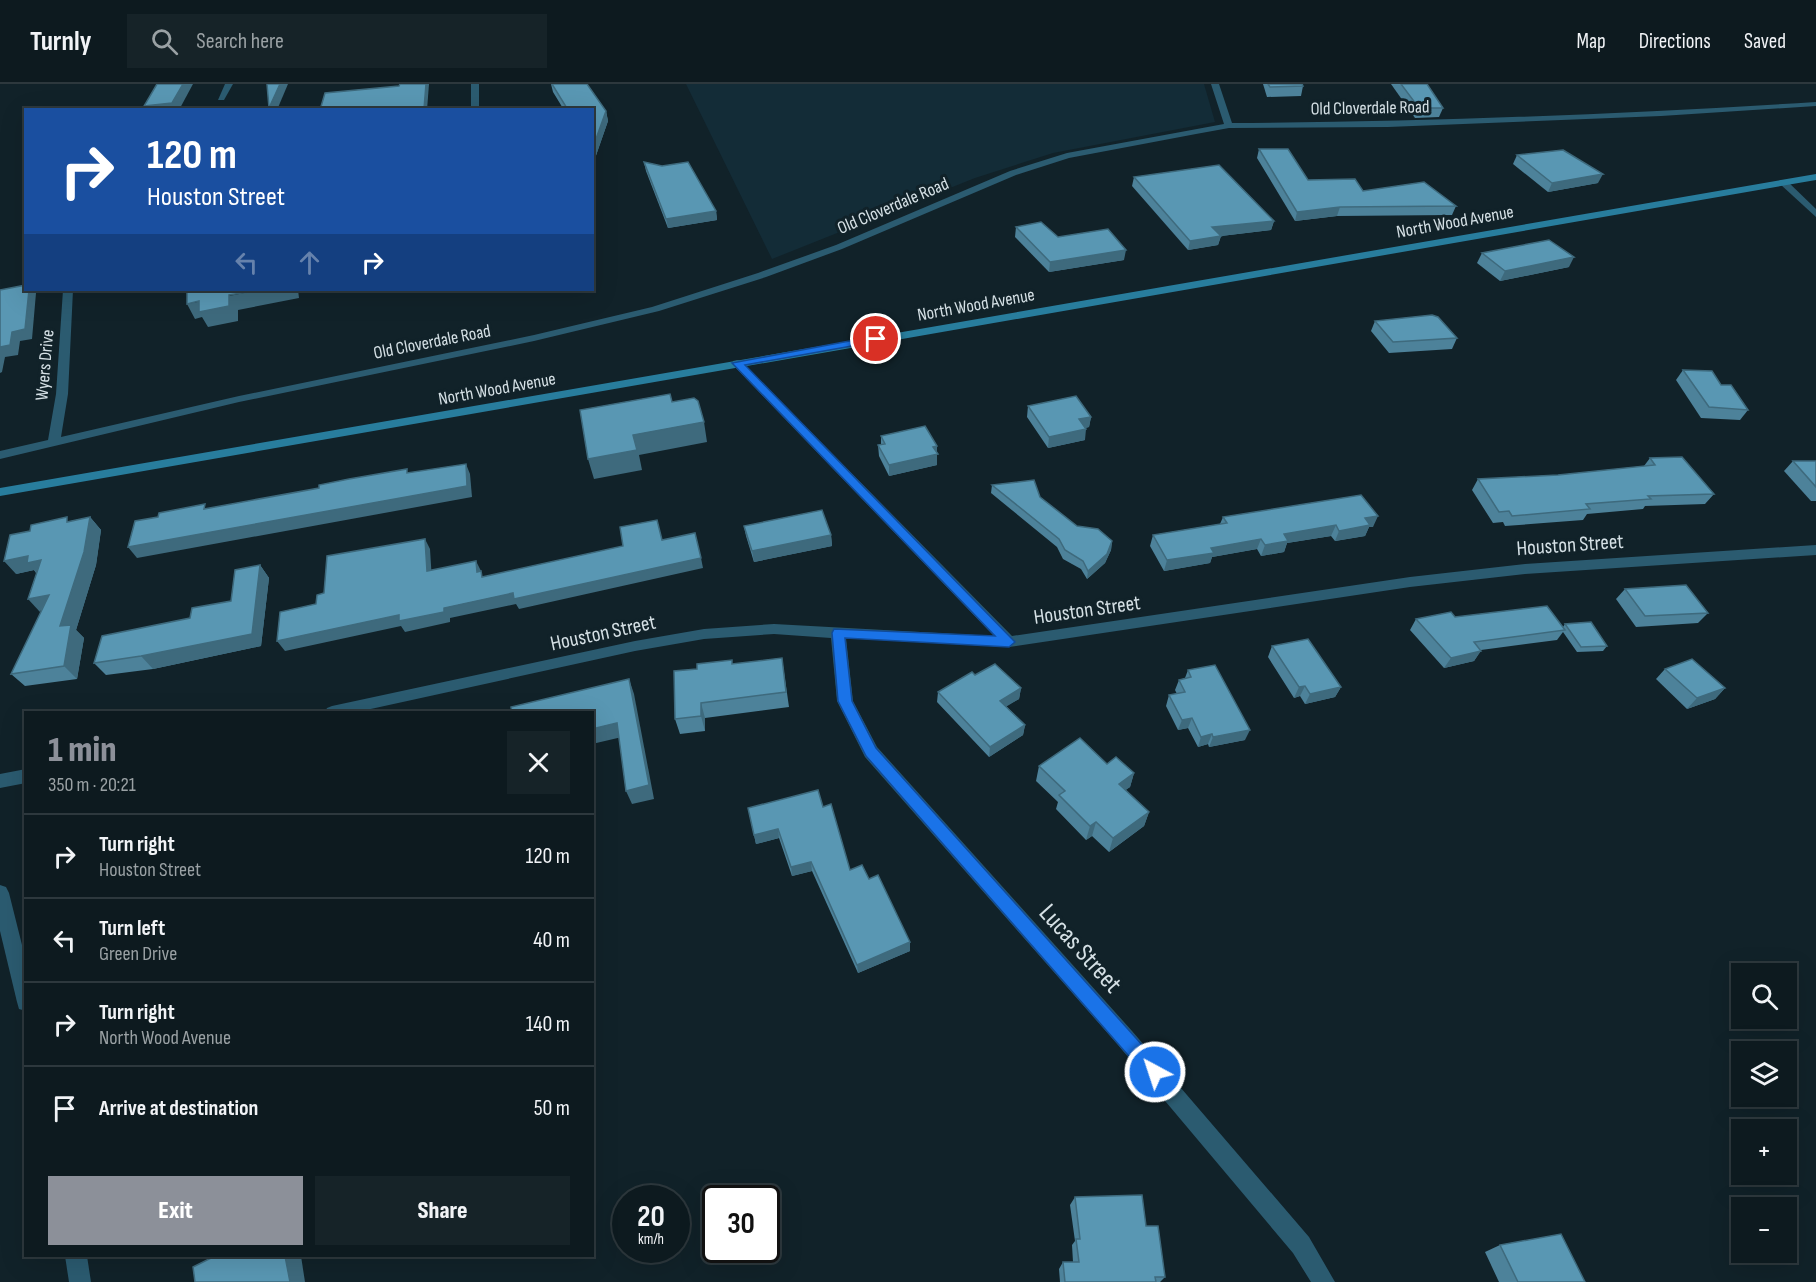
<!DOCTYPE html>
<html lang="en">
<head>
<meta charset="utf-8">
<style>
	:root { --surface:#0d1a1f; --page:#162328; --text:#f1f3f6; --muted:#9aa1a4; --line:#2d383d; --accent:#8c9099 }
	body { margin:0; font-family:"Sofia Sans Condensed",sans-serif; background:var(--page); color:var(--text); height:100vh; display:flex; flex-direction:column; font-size:22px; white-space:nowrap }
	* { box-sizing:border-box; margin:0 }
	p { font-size:20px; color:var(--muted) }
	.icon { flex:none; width:33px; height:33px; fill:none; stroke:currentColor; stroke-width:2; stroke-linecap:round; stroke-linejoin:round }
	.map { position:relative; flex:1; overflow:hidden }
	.sheet { position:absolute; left:24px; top:627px; width:570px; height:546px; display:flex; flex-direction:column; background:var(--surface); border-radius:0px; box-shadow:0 6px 24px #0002,0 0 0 2px var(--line) }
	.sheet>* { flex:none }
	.guide { position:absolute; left:24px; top:24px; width:570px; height:183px; border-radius:0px; box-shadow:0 6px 24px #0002,0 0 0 2px var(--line); background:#1a4fa0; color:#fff; overflow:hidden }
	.buttons { position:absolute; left:1731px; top:879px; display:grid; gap:12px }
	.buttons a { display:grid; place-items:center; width:66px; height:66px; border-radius:0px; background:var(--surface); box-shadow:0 6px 24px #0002,0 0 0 2px var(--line); font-size:30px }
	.speed { position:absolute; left:612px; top:1101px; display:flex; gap:12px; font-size:30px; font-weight:700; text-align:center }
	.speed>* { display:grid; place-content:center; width:78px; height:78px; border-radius:50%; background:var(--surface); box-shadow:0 6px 24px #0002,0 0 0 2px var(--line); line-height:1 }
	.speed small { font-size:15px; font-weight:400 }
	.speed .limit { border:3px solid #111; border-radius:9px; background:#fff; color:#111 }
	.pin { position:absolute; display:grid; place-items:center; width:51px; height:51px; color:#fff; margin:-26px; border:3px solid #fff; border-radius:50%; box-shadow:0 2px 6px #0007 }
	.me { position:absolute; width:66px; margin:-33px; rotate:320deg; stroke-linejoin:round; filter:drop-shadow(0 0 4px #0008) }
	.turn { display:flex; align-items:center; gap:21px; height:126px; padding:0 24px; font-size:27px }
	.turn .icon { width:78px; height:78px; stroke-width:2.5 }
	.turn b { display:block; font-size:42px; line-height:51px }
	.lanes { display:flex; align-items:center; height:57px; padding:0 24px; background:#0003; justify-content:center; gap:30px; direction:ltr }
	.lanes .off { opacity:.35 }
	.round { display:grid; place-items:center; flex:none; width:63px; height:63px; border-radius:0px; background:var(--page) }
	.overview { display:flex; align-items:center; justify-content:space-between; height:102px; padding:0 24px }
	h1 { font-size:36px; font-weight:800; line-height:45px; color:var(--accent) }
	.primary-button { display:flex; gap:12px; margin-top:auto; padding:12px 24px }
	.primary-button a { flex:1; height:69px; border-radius:0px; background:var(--accent); color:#fff; font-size:24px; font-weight:800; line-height:69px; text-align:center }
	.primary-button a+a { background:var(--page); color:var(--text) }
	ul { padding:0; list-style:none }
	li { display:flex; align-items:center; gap:18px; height:84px; padding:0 24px; border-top:2px solid var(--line) }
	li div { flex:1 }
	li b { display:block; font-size:22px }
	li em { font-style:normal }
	header { display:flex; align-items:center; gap:36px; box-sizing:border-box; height:84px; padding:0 30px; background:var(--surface); border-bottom:2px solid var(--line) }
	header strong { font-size:28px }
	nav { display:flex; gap:33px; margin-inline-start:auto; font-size:21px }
	.search { width:420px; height:54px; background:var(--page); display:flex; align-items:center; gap:15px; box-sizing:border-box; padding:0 21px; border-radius:0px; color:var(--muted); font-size:22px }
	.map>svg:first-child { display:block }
	.built { fill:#132c37 }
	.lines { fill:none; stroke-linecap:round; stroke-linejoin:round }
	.street { fill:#2b5b70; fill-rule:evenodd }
	.secondary { fill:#287d9d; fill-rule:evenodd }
	.wall { fill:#4d829a }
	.shaded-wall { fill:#3e6a7d }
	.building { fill:#5997b3; stroke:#3e6a7d; stroke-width:1.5 }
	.route { fill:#1a73e8; stroke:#114b97; stroke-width:1.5 }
	.labels { text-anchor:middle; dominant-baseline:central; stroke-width:6; stroke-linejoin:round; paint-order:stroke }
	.far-street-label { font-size:18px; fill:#d5e0e5; stroke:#112229 }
	.street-label { font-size:21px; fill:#d5e0e5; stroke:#112229 }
	.near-street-label { font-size:26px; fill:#d5e0e5; stroke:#112229 }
</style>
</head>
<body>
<header>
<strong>Turnly</strong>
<div class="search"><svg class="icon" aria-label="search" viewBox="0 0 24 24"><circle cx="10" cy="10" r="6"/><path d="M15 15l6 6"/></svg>Search here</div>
<nav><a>Map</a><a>Directions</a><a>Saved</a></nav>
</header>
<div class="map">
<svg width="1816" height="1198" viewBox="0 0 1816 1198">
	<rect width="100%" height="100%" fill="#112229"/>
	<polygon class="built" points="686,0 1204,0 1215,38 1053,69 975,94 772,175"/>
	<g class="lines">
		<g class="street">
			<polygon points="225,0 233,0 224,16 218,16"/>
			<rect x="471" y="0" width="8" height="26"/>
			<path d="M1211,0H1219L1232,39C1427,38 1622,30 1816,18V22L1661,32L1388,43L1229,44L1196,50L1069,74L1016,91L842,165L766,193L659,227L534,257L239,318L0,375V367L48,356L56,310L63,206H73L68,310L61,353L239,312L534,251L652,223L758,189L836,161L1010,87L1067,69L1224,40Z"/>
			<polygon points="1780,96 1786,96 1816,125 1816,133 1780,100"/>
			<polygon points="737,276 741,277 1012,552 1410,493 1525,480 1816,461 1816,471 1525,490 1410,503 1009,563 846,554 853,617 877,663 1132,947 1309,1153 1335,1198 1311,1198 1293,1169 1118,961 865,673 837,617 831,554 774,550 704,555 635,567 357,628 325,628 327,624 332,622 635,557 704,545 774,540 994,552 733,281 733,277"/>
			<polygon points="26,685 26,699 0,704 0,690"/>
			<polygon points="0,801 6,803 9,809 26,877 26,927 19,925 17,918 0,847"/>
			<polygon points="65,1172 87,1172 91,1198 69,1198"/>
		</g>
		<polygon class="secondary" points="1816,90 1816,96 0,412 0,404"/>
	</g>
	<g class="wall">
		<polygon points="551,0 606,27 608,37 592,83 592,26 564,26 553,8"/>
		<polygon points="1263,0 1302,0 1303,2 1301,12 1267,13"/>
		<polygon points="1391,0 1427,0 1443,24 1439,33 1415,34"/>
		<polygon points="1259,65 1308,96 1363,107 1456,122 1452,131 1337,132 1295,137 1257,74"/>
		<polygon points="1517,71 1598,99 1548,108 1513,80"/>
		<polygon points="644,78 662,82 716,127 717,136 668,144 646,87"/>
		<polygon points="1134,93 1274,137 1271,146 1221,152 1218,161 1188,166 1132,102"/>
		<polygon points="1016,143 1058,153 1124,176 1049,188 1015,153"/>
		<polygon points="1482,169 1569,183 1500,197 1477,179"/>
		<polygon points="1375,237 1457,254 1452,265 1389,269 1371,247"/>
		<polygon points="1683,286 1721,301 1748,326 1740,336 1701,334 1676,296"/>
		<polygon points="1028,322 1091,333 1089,343 1085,344 1085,356 1048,364 1027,333"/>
		<polygon points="881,352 937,362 937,381 889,392 879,372 878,361 881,360"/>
		<polygon points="1650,374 1714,410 1705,420 1645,422 1643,425 1587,430 1583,436 1505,442 1503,438 1493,439 1472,406 1478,395 1558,391 1644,382"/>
		<polygon points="1793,377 1816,377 1816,417 1811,417 1784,387"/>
		<polygon points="992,401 1040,413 1077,442 1112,457 1111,466 1105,479 1087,495 1081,485 1063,475 1057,463 991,409"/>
		<polygon points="90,433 101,446 96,481 76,546 84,554 77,595 25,602 11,590 41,528 36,489 34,486 16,490 71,437"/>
		<polygon points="1223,433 1373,443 1369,443 1365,452 1335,457 1331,452 1287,459 1284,468 1261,472 1257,465 1212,473 1210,479 1164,487 1150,462 1153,451 1220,440"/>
		<polygon points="744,442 831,451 832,462 754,478 746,452"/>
		<polygon points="260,481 269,494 261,562 153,585 106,591 94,579 231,517"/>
		<polygon points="1625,505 1708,529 1698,539 1636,543 1616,515"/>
		<polygon points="1455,533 1563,543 1565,540 1607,562 1603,567 1577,568 1563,548 1557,556 1481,566 1474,577 1444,584 1410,546 1416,535"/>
		<polygon points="1272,562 1341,603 1335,613 1305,620 1300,612 1294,614 1268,573"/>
		<polygon points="782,574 789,623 705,634 705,647 680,650 675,635 733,580"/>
		<polygon points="1665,585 1725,604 1715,615 1687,625 1656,595"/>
		<polygon points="1188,586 1245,656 1209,663 1208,660 1198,663 1188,644 1178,646 1166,622 1169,611 1177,610 1175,606 1179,596 1185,594"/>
		<polygon points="975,591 1021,604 1019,615 1006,622 1025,641 1023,651 989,673 937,618 938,608"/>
		<polygon points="1107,680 1134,689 1130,703 1125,706 1149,728 1144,742 1109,768 1092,752 1086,756 1056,725 1058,718 1036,697 1039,682"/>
		<polygon points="823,723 850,786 869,795 910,858 910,867 858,889 812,787 792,792 779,754 756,760 748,724"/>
		<polygon points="1075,1113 1146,1142 1165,1193 1160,1198 1060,1198 1059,1185 1063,1178 1073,1178 1072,1161 1075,1157 1070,1121"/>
		<polygon points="1500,1161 1585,1198 1499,1198 1485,1168"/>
	</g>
	<g class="shaded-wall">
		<polygon points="183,0 193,0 179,26 147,26 144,22"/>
		<polygon points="280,0 288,0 277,26 270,26 269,24"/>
		<polygon points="426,0 429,0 427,26 418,26"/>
		<polygon points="606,27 608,37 592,83 592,66"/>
		<polygon points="1603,90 1598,99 1548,108 1552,99"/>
		<polygon points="1340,123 1337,132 1295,137 1297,128"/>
		<polygon points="716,127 717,136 668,144 666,135"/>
		<polygon points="1274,137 1271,146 1221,152 1218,161 1188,166 1190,157 1212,143"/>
		<polygon points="1126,166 1124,176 1049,188 1050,178"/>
		<polygon points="1574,173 1569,183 1500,197 1505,187"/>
		<polygon points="29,206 33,206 36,209 32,255 20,257 18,271 5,273 2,288 0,289 0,263 12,248"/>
		<polygon points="260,206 298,206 299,214 238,226 238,237 208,243 202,233 195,235 187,220"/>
		<polygon points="1091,333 1089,343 1077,346 1079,335"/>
		<polygon points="704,338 707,358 639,371 642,386 594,395 588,375 633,351"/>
		<polygon points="1086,345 1085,356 1048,364 1049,353"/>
		<polygon points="937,362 937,381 889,392 889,381"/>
		<polygon points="466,380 470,390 472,413 137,474 128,463"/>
		<polygon points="1378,432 1373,443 1369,443 1365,452 1335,457 1339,447 1365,434"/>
		<polygon points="90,433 101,446 96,481 76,546 84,554 77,595 64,582 60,542"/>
		<polygon points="1336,441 1331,452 1287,459 1284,468 1261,472 1265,461 1284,450"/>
		<polygon points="831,451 832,462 754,478 752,467"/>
		<polygon points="425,455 430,465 432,497 427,487"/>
		<polygon points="1261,455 1257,465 1212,473 1210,479 1164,487 1167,476 1211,464"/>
		<polygon points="1112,457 1111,466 1105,479 1087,495 1088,487"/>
		<polygon points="28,472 41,476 39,492 34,486 16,490 4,477"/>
		<polygon points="701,474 703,484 519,525 516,520 450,534 450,538 405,548 401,542 285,567 277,557 399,531 444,524 513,509"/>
		<polygon points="476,477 481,487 477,488"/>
		<polygon points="260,481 269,494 261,562 153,585 141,572 252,550"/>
		<polygon points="49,511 40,528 28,515"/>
		<polygon points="1481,567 1474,577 1444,584 1451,574"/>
		<polygon points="629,595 634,610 654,715 632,720 626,707"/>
		<polygon points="1305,602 1300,612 1294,614 1299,603"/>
		<polygon points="1341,603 1335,613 1305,620 1310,610"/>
		<polygon points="1021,604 1019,615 999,627 1000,617"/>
		<polygon points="1725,604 1715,615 1687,625 1697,614"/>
		<polygon points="701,619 705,634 705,647 701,632"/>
		<polygon points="1192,634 1188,644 1178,646 1182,636"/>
		<polygon points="617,639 622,653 592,660 592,645"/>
		<polygon points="1025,641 1023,651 989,673 990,663"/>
		<polygon points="1250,646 1245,656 1209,663 1213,653"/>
		<polygon points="1212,650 1208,660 1198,663 1201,653"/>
		<polygon points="1134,689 1130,703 1115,714 1119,700"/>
		<polygon points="1149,728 1144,742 1109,768 1113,754"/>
		<polygon points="1096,738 1092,752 1086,756 1090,742"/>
		<polygon points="778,745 779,754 756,760 754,751"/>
		<polygon points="811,778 812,787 792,792 791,783"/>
		<polygon points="910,858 910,867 858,889 857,881"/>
		<polygon points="285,1172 301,1172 305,1198 290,1198"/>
	</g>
	<g class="building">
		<polygon points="157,0 183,0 172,19 144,22"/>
		<polygon points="267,0 280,0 269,24"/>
		<polygon points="400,0 426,0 424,25 418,26 320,26 325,9 399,2"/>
		<polygon points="552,0 587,0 606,27 592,66 592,26 568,26"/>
		<polygon points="1268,0 1302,0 1303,2 1270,3"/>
		<polygon points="1401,0 1427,0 1443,24 1419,24"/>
		<polygon points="1259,65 1288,65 1308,96 1355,95 1363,107 1424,98 1456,122 1340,123 1297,128"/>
		<polygon points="1563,66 1603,90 1552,99 1517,71"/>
		<polygon points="644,78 662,82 688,78 716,127 666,135"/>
		<polygon points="1219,81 1274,137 1212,143 1221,152 1190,157 1134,93"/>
		<polygon points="1041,138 1058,153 1108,145 1126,166 1050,178 1016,143"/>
		<polygon points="1549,156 1574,173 1505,187 1482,169"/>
		<polygon points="26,201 26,206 29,206 25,245 12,248 10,261 0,263 0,206"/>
		<polygon points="187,206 260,206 229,211 229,222 199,228 199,217 187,220"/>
		<polygon points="1432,231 1438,233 1457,254 1393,258 1375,237"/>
		<polygon points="1683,286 1712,287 1721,301 1731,301 1748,326 1709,323"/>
		<polygon points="670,310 672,318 694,314 698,317 704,338 633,351 637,366 588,375 580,326"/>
		<polygon points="1076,312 1091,333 1079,335 1086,345 1049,353 1028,322"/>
		<polygon points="925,342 937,362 933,363 938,370 889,381 878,361 885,360 881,352"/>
		<polygon points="1682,373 1714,410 1648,412 1651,415 1586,420 1590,425 1512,432 1509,427 1499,428 1478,395 1558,391 1655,381 1650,374"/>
		<polygon points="1793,377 1816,377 1816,403"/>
		<polygon points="466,380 467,402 128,463 135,437 158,433 159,429 205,420 204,425 319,404 319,401 349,395 407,385 407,389"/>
		<polygon points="1034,396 1040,413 1077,442 1098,445 1112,457 1107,470 1088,487 1083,477 1065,466 1059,455 992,401"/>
		<polygon points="1361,411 1378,432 1365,434 1370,441 1339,447 1336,441 1284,450 1288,457 1265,461 1261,455 1211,464 1214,469 1167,476 1153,451 1227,439 1223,433"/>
		<polygon points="822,426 831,451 752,467 744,442"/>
		<polygon points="67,433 67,438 90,433 84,468 60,542 71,541 64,582 11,590 49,511 28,515 41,476 27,479 28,472 4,477 10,451 30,447 31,441"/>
		<polygon points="657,436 662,456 695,449 701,474 514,515 513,509 444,524 444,528 399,537 399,531 277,557 280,528 316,520 317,511 324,509 327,472 425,455 427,487 476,477 477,488 481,487 482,493 623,462 620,443"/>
		<polygon points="260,481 252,550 141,572 94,579 102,552 190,534 192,524 231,517 235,486"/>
		<polygon points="1686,501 1708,529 1645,532 1625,505"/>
		<polygon points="1547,522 1565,546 1474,558 1481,567 1451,574 1416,535 1451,528 1455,533"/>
		<polygon points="1591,538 1607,562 1581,563 1565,540"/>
		<polygon points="1308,555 1341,603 1310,610 1305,602 1299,603 1272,562"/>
		<polygon points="782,574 786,608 701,619 701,632 675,635 674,587 697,585 697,580 732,576 732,580"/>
		<polygon points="1692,575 1725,604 1697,614 1665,585"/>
		<polygon points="995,580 1021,604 1000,617 1025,641 990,663 938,608 972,588 975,591"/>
		<polygon points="1215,581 1250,646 1213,653 1212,650 1201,653 1192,634 1182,636 1169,611 1185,608 1179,596 1191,593 1188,586"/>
		<polygon points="629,595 649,701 626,707 617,639 592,645 592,628 512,628 511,623"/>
		<polygon points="1080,654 1107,680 1116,673 1134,689 1119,700 1149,728 1113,754 1096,738 1090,742 1059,711 1065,707 1039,682"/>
		<polygon points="818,706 823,723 831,720 850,786 862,781 869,795 878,791 910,858 857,881 811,778 791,783 778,745 754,751 748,724"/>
		<polygon points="1142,1111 1146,1142 1158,1142 1165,1193 1155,1193 1156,1198 1065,1198 1063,1178 1079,1178 1076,1155 1080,1155 1075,1113"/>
		<polygon points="1561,1150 1585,1198 1518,1198 1500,1161"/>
		<polygon points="215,1172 285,1172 290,1198 195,1198 193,1183"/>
	</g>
	<polygon class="route" points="876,252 881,255 880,257 745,281 1015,558 1009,563 845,554 852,617 876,664 1161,982 1164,988 1161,994 1155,997 1148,994 866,672 838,617 832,549 834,545 995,552 732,279"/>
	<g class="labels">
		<g class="far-street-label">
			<text transform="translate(1370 24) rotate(-1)">Old Cloverdale Road</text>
			<text transform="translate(893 122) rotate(-23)">Old Cloverdale Road</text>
			<text transform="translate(1455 138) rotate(-10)">North Wood Avenue</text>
			<text transform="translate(976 221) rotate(-10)">North Wood Avenue</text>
			<text transform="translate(432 258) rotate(-11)">Old Cloverdale Road</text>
			<text transform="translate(45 281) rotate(-85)">Wyers Drive</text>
			<text transform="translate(497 305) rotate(-10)">North Wood Avenue</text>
		</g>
		<g class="street-label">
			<text transform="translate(1570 461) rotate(-4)">Houston Street</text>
			<text transform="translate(1087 526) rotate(-8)">Houston Street</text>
			<text transform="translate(603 549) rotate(-12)">Houston Street</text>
		</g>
		<g class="near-street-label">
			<text transform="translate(1080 865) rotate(48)">Lucas Street</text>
		</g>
	</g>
</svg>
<div class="buttons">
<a><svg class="icon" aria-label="search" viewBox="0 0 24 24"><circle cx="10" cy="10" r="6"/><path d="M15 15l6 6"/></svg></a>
<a><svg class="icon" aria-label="layers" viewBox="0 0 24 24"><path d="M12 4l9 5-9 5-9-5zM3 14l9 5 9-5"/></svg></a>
<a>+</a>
<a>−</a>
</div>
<div class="speed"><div>20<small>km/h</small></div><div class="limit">30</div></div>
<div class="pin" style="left:876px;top:255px;background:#d93025"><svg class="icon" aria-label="arrive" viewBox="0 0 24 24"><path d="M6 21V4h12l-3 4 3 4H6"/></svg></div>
<svg class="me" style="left:1155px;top:988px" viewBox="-20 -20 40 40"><circle r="17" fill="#1a73e8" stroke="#fff" stroke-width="3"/><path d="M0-11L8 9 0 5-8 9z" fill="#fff"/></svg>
<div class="guide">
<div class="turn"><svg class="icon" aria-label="right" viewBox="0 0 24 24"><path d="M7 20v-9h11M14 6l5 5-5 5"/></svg><div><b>120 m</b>Houston Street</div></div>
<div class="lanes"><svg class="icon off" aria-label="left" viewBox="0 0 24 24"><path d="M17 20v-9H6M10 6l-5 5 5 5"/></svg><svg class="icon off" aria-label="ahead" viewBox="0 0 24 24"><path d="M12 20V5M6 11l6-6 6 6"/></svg><svg class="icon" aria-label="right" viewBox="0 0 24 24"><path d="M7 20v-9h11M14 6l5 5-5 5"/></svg></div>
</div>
<section class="sheet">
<div class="overview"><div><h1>1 min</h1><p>350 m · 20:21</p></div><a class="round"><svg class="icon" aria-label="close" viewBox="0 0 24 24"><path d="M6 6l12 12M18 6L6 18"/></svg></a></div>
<ul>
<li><svg class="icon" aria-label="right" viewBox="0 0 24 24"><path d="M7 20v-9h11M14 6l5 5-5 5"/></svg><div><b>Turn right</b><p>Houston Street</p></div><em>120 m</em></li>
<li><svg class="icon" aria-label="left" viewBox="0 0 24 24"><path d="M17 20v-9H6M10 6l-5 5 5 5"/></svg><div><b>Turn left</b><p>Green Drive</p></div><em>40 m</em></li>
<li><svg class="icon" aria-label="right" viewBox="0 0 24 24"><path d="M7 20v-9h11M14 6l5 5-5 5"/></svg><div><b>Turn right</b><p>North Wood Avenue</p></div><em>140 m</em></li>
<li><svg class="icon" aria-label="arrive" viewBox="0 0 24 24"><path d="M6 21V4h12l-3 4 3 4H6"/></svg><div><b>Arrive at destination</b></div><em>50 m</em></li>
</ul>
<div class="primary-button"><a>Exit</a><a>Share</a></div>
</section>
</div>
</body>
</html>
